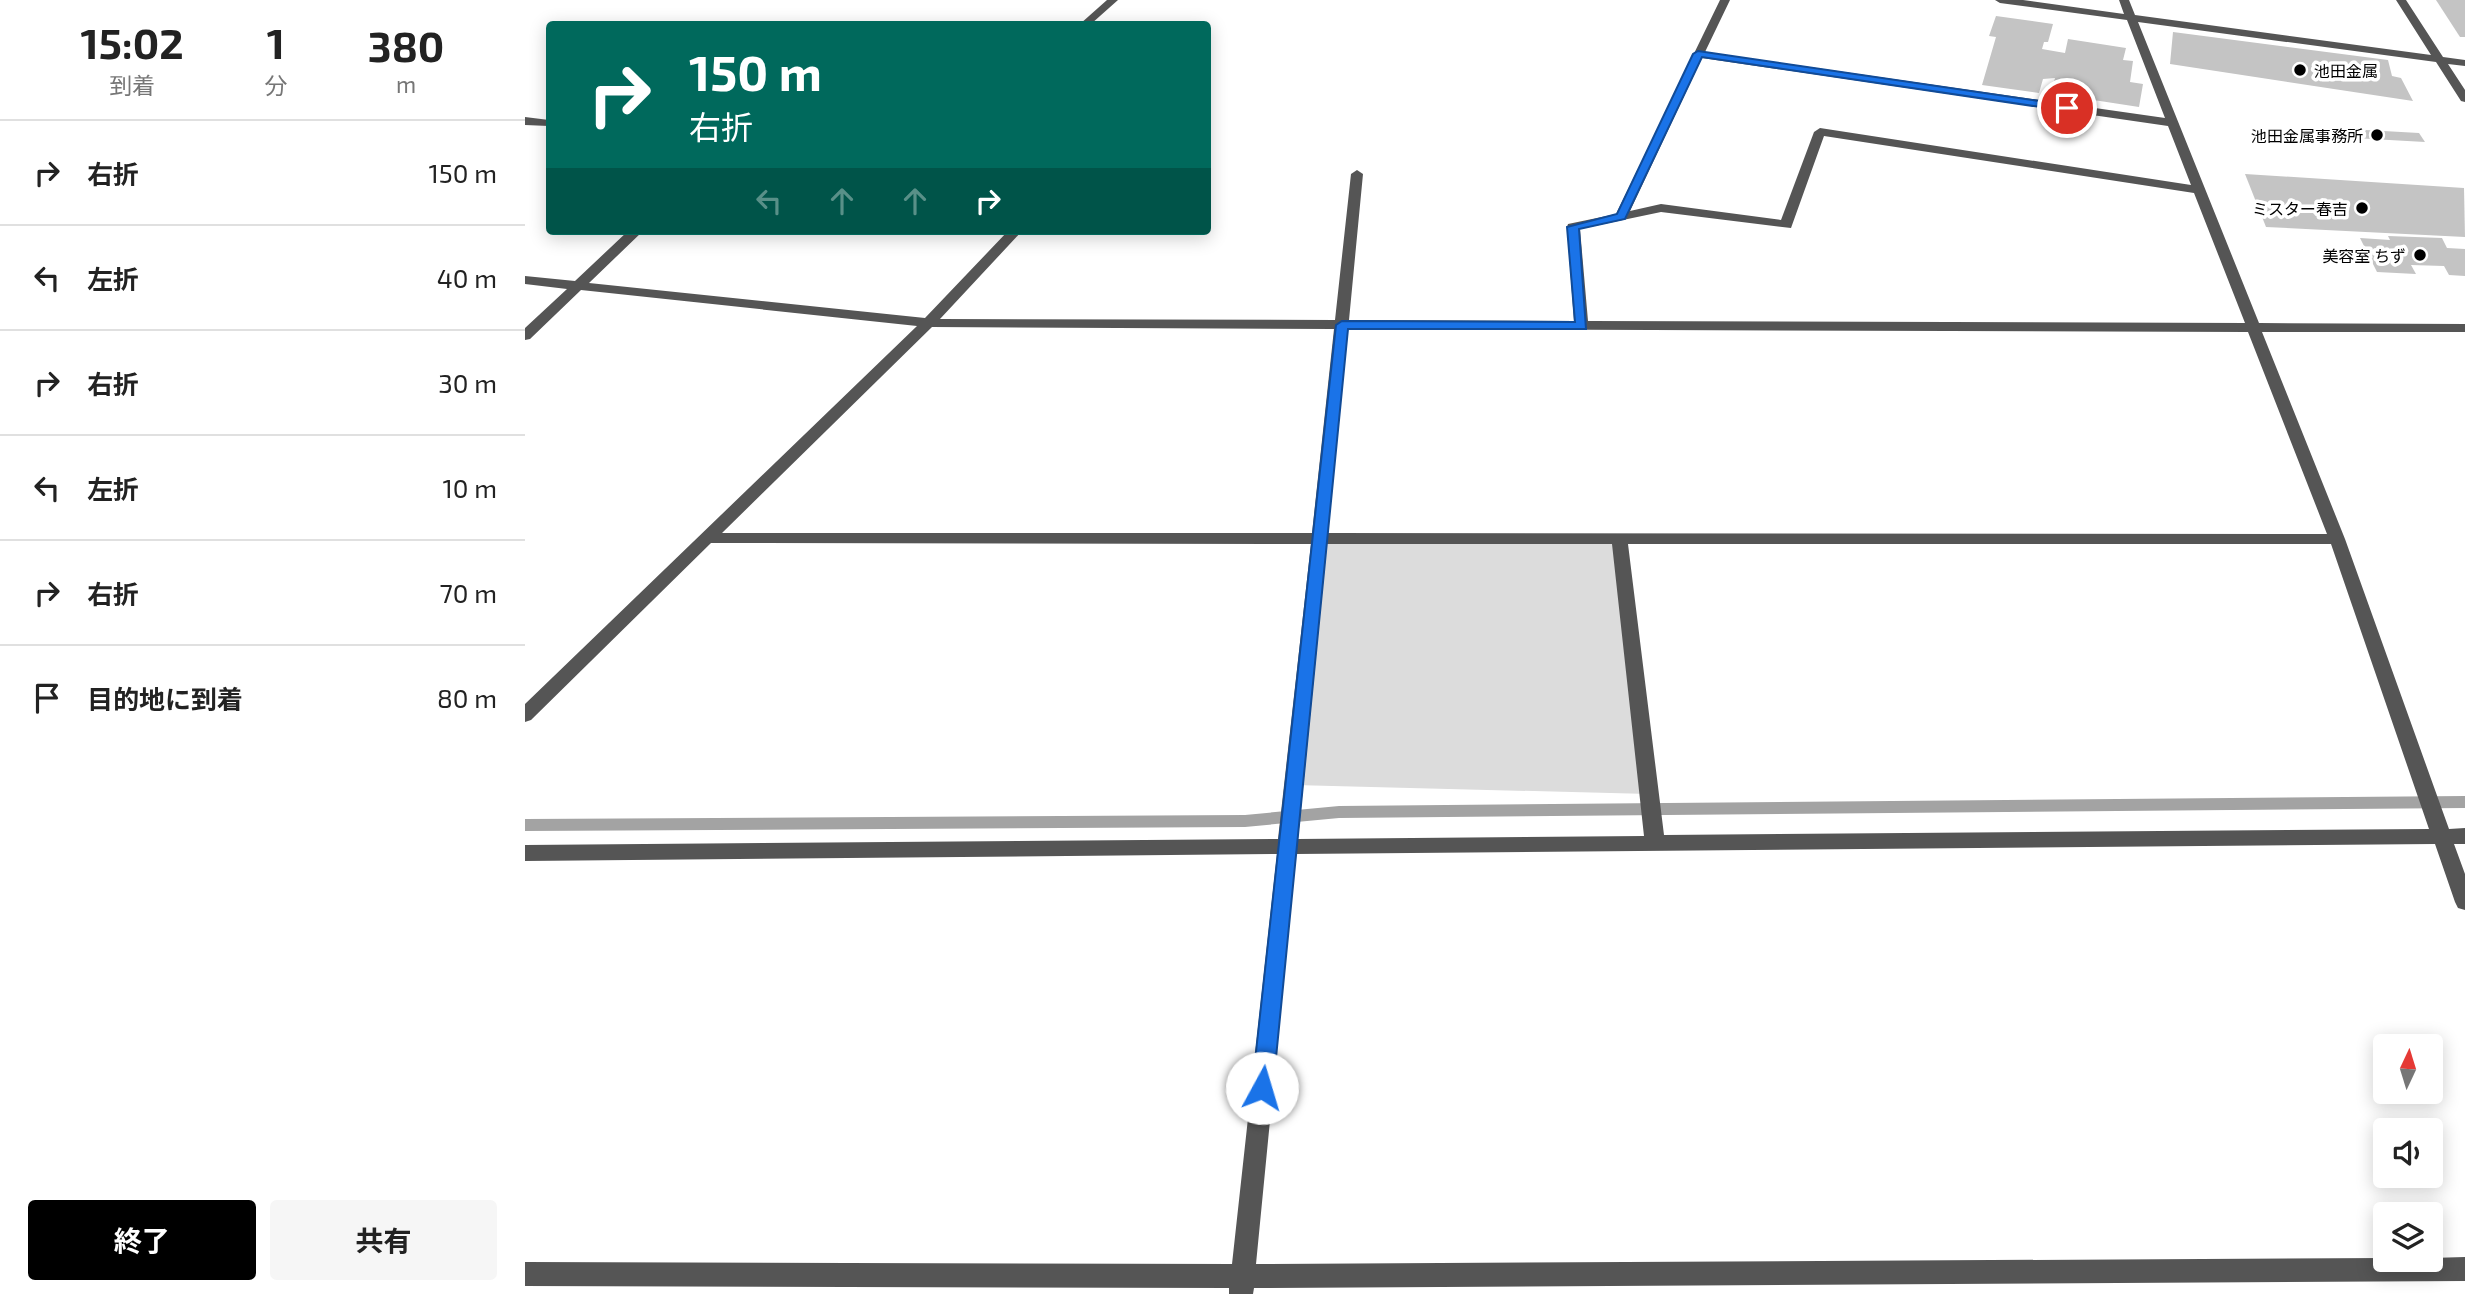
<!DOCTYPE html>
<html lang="ja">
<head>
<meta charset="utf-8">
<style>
	:root { --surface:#fff; --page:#f6f6f6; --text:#222; --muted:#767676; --line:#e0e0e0; --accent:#000 }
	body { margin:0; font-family:"Exo 2","Noto Sans JP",sans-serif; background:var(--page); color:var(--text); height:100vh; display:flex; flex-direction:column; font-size:26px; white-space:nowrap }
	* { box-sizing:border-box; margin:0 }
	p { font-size:23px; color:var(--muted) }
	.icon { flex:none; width:38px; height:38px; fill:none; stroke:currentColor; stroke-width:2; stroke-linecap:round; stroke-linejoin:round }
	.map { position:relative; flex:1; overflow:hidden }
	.sheet { display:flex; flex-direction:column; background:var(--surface); width:525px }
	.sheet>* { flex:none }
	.banner { position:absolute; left:21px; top:21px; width:665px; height:214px; border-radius:7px; box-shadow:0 4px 18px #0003; background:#00695c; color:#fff; overflow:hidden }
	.needle { width:46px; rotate:4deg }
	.fabs { position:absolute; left:1848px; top:1034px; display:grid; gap:14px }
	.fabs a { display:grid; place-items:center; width:70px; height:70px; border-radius:7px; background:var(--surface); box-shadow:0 4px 18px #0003; font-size:35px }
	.pin { position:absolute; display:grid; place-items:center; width:60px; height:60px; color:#fff; margin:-30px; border:4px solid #fff; border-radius:50%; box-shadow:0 2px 7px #0007 }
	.me { position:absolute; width:77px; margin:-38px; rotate:6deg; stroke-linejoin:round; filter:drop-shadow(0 0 5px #0008) }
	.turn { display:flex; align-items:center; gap:24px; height:147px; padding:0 28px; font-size:32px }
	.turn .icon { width:91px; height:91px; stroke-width:2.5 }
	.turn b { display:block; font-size:49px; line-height:60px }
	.lanes { display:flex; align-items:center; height:66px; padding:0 28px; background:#0003; justify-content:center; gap:35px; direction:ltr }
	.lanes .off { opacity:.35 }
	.eta { display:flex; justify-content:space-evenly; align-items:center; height:119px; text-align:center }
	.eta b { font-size:42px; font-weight:700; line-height:49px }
	.primary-button { display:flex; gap:14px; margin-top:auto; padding:14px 28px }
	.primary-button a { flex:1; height:80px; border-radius:7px; background:var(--accent); color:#fff; font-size:28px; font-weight:700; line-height:80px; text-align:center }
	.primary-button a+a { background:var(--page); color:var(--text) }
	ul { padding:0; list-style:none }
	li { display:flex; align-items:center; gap:21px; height:105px; padding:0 28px; border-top:2px solid var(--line) }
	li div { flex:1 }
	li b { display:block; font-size:26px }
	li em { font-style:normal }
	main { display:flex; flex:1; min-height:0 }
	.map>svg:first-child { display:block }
	.green { fill:#dcdcdc }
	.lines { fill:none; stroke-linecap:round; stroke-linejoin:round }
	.stream { fill:#a3a3a3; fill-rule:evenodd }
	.building { fill:#c4c4c4 }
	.minor { fill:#555; fill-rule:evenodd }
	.route { fill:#1a73e8; stroke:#114b97; stroke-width:2 }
	.poi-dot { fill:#000; stroke:#fff; stroke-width:2.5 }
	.labels { text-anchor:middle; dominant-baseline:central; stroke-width:7; stroke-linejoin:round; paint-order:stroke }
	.far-poi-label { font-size:16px; fill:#000; stroke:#fff; text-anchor:end }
</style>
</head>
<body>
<main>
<section class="sheet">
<div class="eta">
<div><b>15:02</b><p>到着</p></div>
<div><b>1</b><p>分</p></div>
<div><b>380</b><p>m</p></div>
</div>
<ul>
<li><svg class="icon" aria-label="right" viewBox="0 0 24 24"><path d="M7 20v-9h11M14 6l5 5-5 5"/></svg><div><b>右折</b></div><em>150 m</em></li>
<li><svg class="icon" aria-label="left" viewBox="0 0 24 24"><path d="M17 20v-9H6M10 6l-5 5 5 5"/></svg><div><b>左折</b></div><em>40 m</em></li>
<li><svg class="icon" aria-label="right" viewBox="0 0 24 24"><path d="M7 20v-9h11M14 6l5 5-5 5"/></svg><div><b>右折</b></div><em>30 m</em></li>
<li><svg class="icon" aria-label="left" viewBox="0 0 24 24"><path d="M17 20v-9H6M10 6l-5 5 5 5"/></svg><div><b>左折</b></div><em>10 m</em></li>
<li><svg class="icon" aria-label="right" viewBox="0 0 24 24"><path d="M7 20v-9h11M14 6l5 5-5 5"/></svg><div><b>右折</b></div><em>70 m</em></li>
<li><svg class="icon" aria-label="arrive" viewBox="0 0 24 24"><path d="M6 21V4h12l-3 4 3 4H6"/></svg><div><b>目的地に到着</b></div><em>80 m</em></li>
</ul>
<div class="primary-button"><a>終了</a><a>共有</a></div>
</section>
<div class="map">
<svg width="1940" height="1294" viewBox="0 0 1940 1294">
	<rect width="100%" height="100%" fill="#fff"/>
	<polygon class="green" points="1094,537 1124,794 769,785 794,538"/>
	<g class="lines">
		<polygon class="stream" points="1940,796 1940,808 814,818 720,827 0,831 0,819 720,815 814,806"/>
	</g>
	<g class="building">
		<polygon points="1911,0 1940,0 1940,37 1935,37"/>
		<polygon points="1471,16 1528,24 1523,42 1519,42 1517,49 1540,53 1543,39 1601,48 1598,60 1608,61 1605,82 1618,84 1614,107 1562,99 1560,105 1524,99 1530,78 1518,79 1514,93 1457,85 1471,37 1464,36"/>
		<polygon points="1648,32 1863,60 1867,76 1876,78 1888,101 1645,64"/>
		<polygon points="1805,128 1894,133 1900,142 1811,137"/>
		<polygon points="1720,174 1939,188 1940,237 1741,227"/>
		<polygon points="1863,236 1917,238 1922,248 1940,249 1940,276 1924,275 1919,266 1886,265 1891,274 1852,272 1835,238 1865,240"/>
	</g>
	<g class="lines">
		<g class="minor">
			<polygon points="582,0 593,0 566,24 555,24"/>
			<path d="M1195,0H1205L1180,52L1640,118L1602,20L1475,3L1470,0H1498L1599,14L1594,0H1604L1610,15L1906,55L1871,0H1881L1918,57L1940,60V66L1923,64L1940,90V102L1936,101L1911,62L1613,22L1734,323L1940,324V332H1737L1820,539L1924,829L1940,828V844H1929L1940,874V910L1933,908L1930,902L1910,844L771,854L731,1264L1860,1258V1260H1906V1258L1940,1257V1281L729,1288L728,1294H704V1288L0,1286V1262L707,1264L752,854L0,861V845L753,839L786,544L186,543L6,720L0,722V704L392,326L56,290L5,339L0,340V328L42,289L0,284V276L50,281L103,231H118L64,283L400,318L483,231H497L415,319L810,320L826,174L832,170L838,174L824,320L1049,321L1042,227L1043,224L1091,214ZM1177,58L1643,126L1666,185L1295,128L1289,132L1256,220L1136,204L1105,211ZM1299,136L1669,193L1720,323L1063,321L1055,229L1136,212L1266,228ZM407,327L809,329L787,533H197ZM823,329L1723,332L1802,534L803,533ZM802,544H1087L1119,836L773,839ZM1103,544H1806L1904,829L1139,835Z"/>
			<polygon points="330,21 346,21 351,24 325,24"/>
			<polygon points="0,117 24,120 24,126 0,125"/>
		</g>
	</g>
	<polygon class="route" points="1173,51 1542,105 1548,108 1542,111 1177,57 1100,219 1054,229 1061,329 823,329 748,1088 745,1094 737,1097 730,1094 727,1088 811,325 817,321 1050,322 1042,227 1092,214 1168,54"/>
	<g class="poi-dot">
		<circle cx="1775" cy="70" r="7"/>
		<circle cx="1852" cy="135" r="7"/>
		<circle cx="1837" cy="208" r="7"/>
		<circle cx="1895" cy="255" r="7"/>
	</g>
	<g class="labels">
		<g class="far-poi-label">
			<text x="1789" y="70" text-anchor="start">池田金属</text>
			<text x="1838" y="135">池田金属事務所</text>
			<text x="1823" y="208">ミスター春吉</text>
			<text x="1881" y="255">美容室 ちず</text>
		</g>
	</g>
</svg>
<div class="fabs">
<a><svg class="needle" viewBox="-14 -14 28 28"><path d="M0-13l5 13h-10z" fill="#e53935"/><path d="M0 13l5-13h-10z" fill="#767676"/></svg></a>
<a><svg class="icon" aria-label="sound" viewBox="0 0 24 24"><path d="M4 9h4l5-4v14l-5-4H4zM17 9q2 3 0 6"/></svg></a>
<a><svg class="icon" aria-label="layers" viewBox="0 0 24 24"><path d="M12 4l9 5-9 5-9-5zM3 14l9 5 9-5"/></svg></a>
</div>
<div class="pin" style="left:1542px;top:108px;background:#d93025"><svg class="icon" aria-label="arrive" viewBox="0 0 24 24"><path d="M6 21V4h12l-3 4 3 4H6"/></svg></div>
<svg class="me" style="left:737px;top:1088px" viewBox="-20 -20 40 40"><circle r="19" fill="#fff"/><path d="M0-13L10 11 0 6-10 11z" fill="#1a73e8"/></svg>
<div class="banner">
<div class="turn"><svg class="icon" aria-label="right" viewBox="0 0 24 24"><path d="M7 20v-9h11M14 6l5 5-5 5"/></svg><div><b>150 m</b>右折</div></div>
<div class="lanes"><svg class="icon off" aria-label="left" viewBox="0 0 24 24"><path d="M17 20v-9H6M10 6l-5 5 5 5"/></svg><svg class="icon off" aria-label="ahead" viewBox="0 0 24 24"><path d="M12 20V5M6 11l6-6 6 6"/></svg><svg class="icon off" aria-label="ahead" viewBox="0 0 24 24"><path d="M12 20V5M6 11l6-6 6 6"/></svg><svg class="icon" aria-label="right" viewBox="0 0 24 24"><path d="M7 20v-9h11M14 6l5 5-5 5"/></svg></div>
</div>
</div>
</main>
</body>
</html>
